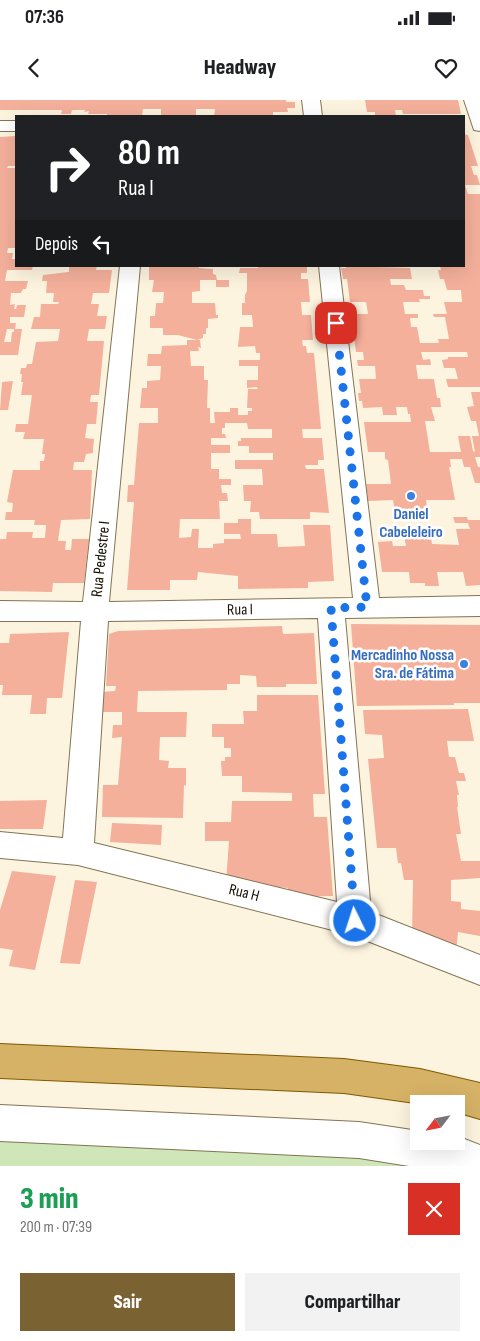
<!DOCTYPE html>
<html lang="pt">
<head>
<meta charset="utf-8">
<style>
	:root { --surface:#fff; --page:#f2f2f2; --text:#202124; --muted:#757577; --accent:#7b6233 }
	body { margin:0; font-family:"Sofia Sans Condensed",sans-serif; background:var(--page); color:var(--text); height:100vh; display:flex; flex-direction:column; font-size:19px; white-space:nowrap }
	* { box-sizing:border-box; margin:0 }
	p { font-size:16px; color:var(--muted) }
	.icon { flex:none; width:28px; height:28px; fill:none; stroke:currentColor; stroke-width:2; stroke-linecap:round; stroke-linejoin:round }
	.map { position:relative; height:1066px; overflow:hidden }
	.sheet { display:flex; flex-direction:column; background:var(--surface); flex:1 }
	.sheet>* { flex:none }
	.top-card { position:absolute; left:15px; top:15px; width:450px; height:152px; border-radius:0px; box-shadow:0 5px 20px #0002; background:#202124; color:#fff; overflow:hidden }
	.needle { width:32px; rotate:238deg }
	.fabs { position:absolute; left:410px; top:995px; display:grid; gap:10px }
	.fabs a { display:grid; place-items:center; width:55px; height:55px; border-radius:0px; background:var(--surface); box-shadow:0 5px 20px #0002; font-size:25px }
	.pin { position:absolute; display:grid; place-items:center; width:42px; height:42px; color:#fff; margin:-21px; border-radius:10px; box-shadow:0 2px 8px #0006 }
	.me { position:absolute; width:55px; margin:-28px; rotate:356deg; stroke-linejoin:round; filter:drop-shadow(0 0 4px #0008) }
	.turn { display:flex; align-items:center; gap:18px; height:105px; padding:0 20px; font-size:22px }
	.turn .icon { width:65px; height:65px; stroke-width:2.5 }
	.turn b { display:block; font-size:35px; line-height:42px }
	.then { display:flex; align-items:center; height:48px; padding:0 20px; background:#0003; gap:10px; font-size:19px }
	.round { display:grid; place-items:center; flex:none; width:52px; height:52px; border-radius:0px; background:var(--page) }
	.headline { display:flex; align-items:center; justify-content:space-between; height:85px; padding:0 20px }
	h1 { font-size:30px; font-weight:800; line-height:38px; color:#1e9e55 }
	.button { display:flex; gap:10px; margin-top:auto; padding:10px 20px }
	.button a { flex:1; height:58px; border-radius:0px; background:var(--accent); color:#fff; font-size:20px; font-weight:800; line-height:58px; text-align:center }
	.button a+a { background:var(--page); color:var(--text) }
	.status { display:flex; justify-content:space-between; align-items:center; height:35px; padding:0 25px; background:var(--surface); direction:ltr }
	.status svg { height:14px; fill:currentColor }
	header { display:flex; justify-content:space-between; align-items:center; height:65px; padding:0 20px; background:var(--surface); font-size:22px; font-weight:800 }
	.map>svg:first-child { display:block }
	.green { fill:#cfe7b8 }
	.building { fill:#f4b09b; fill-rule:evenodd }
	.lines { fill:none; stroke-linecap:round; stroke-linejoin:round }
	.minor-casing { stroke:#827454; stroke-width:2 }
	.major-casing { stroke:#815802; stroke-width:2 }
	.minor { fill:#fff; fill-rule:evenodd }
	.major { fill:#d6b266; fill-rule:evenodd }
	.route { stroke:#1a73e8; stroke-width:9; stroke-dasharray:0 16.2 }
	.shop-dot { fill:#3f7fe0; stroke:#fff; stroke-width:2 }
	.labels { text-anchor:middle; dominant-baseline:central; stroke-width:5; stroke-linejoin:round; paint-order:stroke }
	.shop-label { font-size:16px; font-weight:bold; fill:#366cbe; stroke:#fff }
	.street-label { font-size:16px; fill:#161105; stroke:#fff }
</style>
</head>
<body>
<div class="status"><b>07:36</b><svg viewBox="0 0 49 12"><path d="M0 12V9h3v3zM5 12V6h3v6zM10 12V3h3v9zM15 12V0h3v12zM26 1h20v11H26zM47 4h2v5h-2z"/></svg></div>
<header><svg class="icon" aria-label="back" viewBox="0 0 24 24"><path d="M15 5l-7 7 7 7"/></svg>Headway<svg class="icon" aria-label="heart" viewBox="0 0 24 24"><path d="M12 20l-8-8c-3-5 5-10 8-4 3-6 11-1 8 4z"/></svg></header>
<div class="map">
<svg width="480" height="1066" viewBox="0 0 480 1066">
	<rect width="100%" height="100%" fill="#fdf4df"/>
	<polygon class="green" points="0,1023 480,1064 480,1066 0,1066"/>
	<g class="building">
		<polygon points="0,0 286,0 286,2 295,2 295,8 287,8 288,12 273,12 273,15 267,16 214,16 215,9 196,9 196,15 161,15 161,9 143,9 142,15 107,16 107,14 88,14 89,11 84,12 85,10 72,10 71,14 61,14 62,10 0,10"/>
		<polygon points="365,0 458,0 461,14 403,14 402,10 395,10 396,16 375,16 375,12 367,12"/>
		<polygon points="464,34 468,35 478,66 471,66 474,75 477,75 480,85 465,85 468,94 480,94 480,287 448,287 446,279 458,279 455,268 444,268 442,260 448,259 448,257 468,257 467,252 421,252 423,260 430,259 431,265 416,265 418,279 434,279 437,298 440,298 441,307 431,307 435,321 425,321 430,352 461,352 458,336 470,336 473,351 475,352 472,336 479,336 476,321 471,321 467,307 474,306 471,292 480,292 480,357 475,357 478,367 480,367 480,383 475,383 470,367 464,367 462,359 450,359 451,367 449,367 455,400 426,400 428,417 396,418 393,400 368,401 366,384 391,384 388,360 385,359 385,352 368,352 364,322 411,322 410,314 408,314 407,307 396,307 397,315 383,315 382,307 363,308 362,301 359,301 358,293 361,293 359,279 376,279 375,266 358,266 357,260 364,260 363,252 356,252 351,214 368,214 366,202 350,202 347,179 343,179 341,168 346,168 346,166 410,168 412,179 390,179 391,185 404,185 406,190 423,190 424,196 430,196 430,199 419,199 420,202 403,202 405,214 418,214 418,218 410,218 411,227 417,227 420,243 439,243 438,239 449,239 445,217 434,217 433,214 447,214 444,202 462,202 461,190 447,190 444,179 440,179 438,170 441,170 440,166 464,166"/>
		<path d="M16,36V66H8L7,68H16V148H8L7,153H13L12,159H16V166H33L32,170H7L5,181H28L26,189H23L21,193H11L10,205L15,204L14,209H16L17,205H26L24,217H10V223H16L15,229H22L18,255H0V37ZM7,229H14V232H12L11,242H4Z"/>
		<polygon points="69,166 97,166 96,170 112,170 109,193 93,193 91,204 99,204 97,216 107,216 105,229 89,229 87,241 104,241 99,295 91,295 90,302 98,302 96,324 87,324 85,338 94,339 93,350 93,353 86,354 84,362 74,362 73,370 92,370 90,419 61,420 58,441 66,441 65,450 71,450 72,439 89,439 84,483 53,483 52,492 0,491 0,439 6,439 7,432 33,432 32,438 45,438 46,425 34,425 35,420 5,420 6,412 12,412 13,403 7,402 13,370 40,370 40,361 44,361 45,354 42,354 44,339 23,339 25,332 15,332 16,324 28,324 32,295 21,295 23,282 21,282 22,274 20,274 21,268 26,268 27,264 32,264 36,242 58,241 60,229 31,229 34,217 40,217 41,204 58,204 59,202 53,202 54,193 46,193 47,181 42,181 43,175 69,172"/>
		<polygon points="149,166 199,166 199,168 213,169 213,174 216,175 217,180 200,180 200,191 192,192 192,203 215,203 216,215 218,215 218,218 208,219 208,228 206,228 206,234 203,234 203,238 197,240 178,235 163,235 163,228 150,228 150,216 155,216 156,203 163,203 164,192 152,192 154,180 149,180"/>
		<polygon points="258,166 307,167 307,173 301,173 301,179 308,179 310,202 301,202 302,215 311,215 313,240 302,240 303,246 306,246 307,253 314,253 321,329 302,329 303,338 322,338 324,360 318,360 318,365 305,365 306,369 324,369 329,413 310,412 310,419 260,419 259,412 250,412 251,401 244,401 243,385 263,385 262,369 235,369 235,360 273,360 273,353 249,353 249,346 238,346 238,341 241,341 241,338 272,338 272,329 248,329 247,323 225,323 225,328 222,328 222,334 225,334 226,338 211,338 211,345 230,345 230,353 211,353 211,369 219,369 219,379 231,379 231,385 221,385 222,393 227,393 228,401 219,401 220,419 180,419 179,438 191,437 192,429 199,429 198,448 213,448 213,444 224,443 224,439 241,439 240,434 224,434 224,423 238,423 238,419 251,419 251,434 277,434 278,447 305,446 303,425 330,425 334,481 308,482 308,488 238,489 238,476 198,472 197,480 170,480 170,490 127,490 134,402 127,402 128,385 134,385 139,323 158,323 158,308 140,308 142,288 147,288 147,281 160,280 161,266 147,266 148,254 161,254 162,246 187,245 187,240 200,240 201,248 198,247 199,251 190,251 191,266 204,266 204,280 208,280 207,308 210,308 210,323 215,323 214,312 230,312 230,308 238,308 238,315 248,315 248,311 252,311 252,308 247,308 248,289 258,289 257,287 247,288 247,280 258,280 258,266 239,266 239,260 260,260 260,253 256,253 255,246 238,247 240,227 253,227 252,215 242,215 242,203 245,203 245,195 247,191 247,173 239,173 240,168 258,168"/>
		<rect x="216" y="180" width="13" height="7"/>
		<polygon points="13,281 8,310 0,310 2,282"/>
		<polygon points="453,417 467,417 468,420 480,420 480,485 466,486 463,472 437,472 439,486 425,486 425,483 410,483 409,472 382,472 378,442 392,441 393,446 406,446 403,431 430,431 432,444 459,445 456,429 470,429 468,423 455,423"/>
		<polygon points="351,524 480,525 480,603 454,603 454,605 357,606"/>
		<polygon points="282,526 283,534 314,533 317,584 286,584 286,587 257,587 256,576 240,575 240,584 227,584 227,590 138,591 137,612 187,612 186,637 160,637 159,660 169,661 168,668 186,668 186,686 184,685 183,718 102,717 103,685 118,685 122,637 112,638 113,625 122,625 122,612 100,612 102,592 115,591 116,586 106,586 109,534 118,531"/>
		<polygon points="69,532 62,598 47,598 46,614 30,614 32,595 2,595 3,585 0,585 0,543 9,543 10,534"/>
		<polygon points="257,595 318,595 325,694 313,694 314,717 327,717 333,796 288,797 288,788 226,782 229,741 205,741 205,722 231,722 232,701 292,701 292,693 242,692 242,676 222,676 221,661 225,661 225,657 231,657 231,648 224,648 224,637 212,637 212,624 244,624 243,611 257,611"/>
		<polygon points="468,609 474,641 447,641 449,657 455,657 459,673 464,673 466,681 456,681 459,695 457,695 458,707 457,707 461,734 456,734 461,761 480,761 480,778 451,780 451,801 461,802 461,809 480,811 480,836 458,832 456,852 412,836 413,780 404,780 401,763 398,763 396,748 377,748 368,659 384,658 382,635 365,634 363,610"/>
		<polygon points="47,700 43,729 0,729 0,701"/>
		<polygon points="112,723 162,725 161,745 110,742"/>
		<polygon points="12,771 56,776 35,870 9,866 13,850 0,848 0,810"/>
		<polygon points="75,780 97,782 80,864 60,863"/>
	</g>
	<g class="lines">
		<g class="minor-casing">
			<g id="minor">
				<polygon points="302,0 320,0 322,16 304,16"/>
				<polygon points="464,0 480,0 480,31 474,30"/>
				<rect x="0" y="21" width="16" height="10"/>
				<path d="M120,166H140L109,502L353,498L319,166H339L379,498L480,496V516L345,518L371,812L480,855V885L352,835L78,765L0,758V732L63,738L81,521H0V501L83,502ZM318,518L337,802L94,743L108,521Z"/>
				<polygon points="0,1005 359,1022 419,1031 419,1041 456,1041 457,1036 480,1045 480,1066 409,1066 359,1058 0,1041"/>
			</g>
		</g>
		<g class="major-casing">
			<polygon id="major" points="0,944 344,959 420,969 480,983 480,1019 456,1012 456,1004 422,1004 344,993 0,978"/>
		</g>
		<use href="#minor" class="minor"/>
		<use href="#major" class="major"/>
	</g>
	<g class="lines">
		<polyline class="route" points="336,223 367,507 331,508 355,821"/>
	</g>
	<g class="shop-dot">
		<circle cx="411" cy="396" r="5"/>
		<circle cx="464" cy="564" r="5"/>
	</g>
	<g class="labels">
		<g class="shop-label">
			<text x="411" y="414">Daniel<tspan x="411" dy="18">Cabeleleiro</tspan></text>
			<text x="454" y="555" text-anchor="end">Mercadinho Nossa<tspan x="454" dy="18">Sra. de Fátima</tspan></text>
		</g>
		<g class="street-label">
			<text transform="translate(101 459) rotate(-84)">Rua Pedestre I</text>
			<text transform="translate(240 510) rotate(-1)">Rua I</text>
			<text transform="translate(244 793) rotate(14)">Rua H</text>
		</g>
	</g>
</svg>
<div class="fabs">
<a><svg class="needle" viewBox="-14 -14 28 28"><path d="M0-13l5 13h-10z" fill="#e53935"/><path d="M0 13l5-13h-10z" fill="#757577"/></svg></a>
</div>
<div class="pin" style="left:336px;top:223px;background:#d93025"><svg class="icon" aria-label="arrive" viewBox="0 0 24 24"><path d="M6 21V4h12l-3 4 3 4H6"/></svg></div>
<svg class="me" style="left:355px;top:821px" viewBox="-20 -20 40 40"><circle r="17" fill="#1a73e8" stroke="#fff" stroke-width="3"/><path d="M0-11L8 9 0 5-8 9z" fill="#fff"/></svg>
<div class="top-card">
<div class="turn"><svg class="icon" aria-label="right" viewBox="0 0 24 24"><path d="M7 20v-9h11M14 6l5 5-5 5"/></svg><div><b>80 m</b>Rua I</div></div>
<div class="then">Depois<svg class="icon" aria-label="left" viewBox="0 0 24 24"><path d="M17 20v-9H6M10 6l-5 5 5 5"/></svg></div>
</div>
</div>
<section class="sheet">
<div class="headline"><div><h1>3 min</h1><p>200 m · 07:39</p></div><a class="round" style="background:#d93025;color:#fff"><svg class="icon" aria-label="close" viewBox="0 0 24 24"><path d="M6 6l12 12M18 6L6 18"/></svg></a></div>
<div class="button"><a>Sair</a><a>Compartilhar</a></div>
</section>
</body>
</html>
